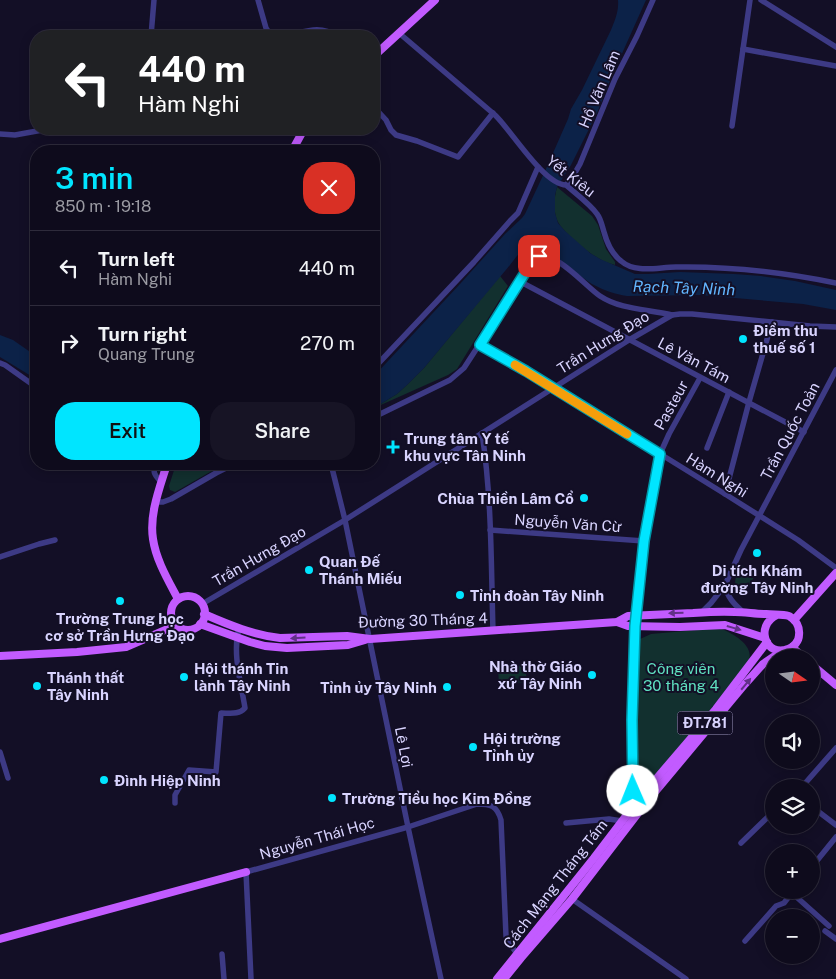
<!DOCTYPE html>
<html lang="en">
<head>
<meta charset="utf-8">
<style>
	:root { --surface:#0e0b1c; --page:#171425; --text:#f1f3f6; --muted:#9b9ba3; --line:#2e2b3b; --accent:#00e5ff }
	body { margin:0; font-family:"Public Sans",sans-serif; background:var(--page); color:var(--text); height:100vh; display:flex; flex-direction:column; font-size:19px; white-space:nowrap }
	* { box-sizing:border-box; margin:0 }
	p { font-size:16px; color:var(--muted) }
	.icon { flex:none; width:28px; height:28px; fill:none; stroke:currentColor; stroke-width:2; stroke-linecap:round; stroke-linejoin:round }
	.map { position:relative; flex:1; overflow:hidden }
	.drawer { position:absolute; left:30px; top:145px; width:350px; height:325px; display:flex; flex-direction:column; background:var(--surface); border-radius:20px; box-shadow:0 2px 12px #0003,0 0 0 1px var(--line) }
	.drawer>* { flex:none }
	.banner { position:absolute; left:30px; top:30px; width:350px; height:105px; border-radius:20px; box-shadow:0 2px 12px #0003,0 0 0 1px var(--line); background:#202124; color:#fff; overflow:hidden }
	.needle { width:32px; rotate:104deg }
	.controls { position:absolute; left:765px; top:649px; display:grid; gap:10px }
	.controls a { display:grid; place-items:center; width:55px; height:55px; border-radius:50%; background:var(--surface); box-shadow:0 2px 12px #0003,0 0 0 1px var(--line); font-size:25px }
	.pin { position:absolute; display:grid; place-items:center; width:42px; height:42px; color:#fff; margin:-21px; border-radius:10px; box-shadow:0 2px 8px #0006 }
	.me { position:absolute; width:55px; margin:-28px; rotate:359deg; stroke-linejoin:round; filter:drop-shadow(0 0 4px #0008) }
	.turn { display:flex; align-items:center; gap:18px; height:105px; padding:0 25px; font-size:22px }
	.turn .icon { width:65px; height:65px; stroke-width:2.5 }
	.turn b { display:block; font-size:35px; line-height:42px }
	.round { display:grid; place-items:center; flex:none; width:52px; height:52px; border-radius:20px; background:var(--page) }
	.headline { display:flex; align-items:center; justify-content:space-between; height:85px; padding:0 25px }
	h1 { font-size:30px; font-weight:600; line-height:38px; color:var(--accent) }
	.primary-button { display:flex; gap:10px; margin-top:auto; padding:10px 25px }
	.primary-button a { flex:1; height:58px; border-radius:20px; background:var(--accent); color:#111; font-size:20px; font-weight:600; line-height:58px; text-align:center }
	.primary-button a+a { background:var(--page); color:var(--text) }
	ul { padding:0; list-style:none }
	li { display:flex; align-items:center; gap:15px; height:75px; padding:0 25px; border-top:1px solid var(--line) }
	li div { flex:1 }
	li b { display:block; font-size:19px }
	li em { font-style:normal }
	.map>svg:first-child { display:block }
	.green { fill:#12302f }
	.water { fill:#0c2248 }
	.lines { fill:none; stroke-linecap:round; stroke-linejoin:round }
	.minor { stroke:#3d3a85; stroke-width:5.5 }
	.major { stroke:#c25bff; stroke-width:8 }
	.oneway { fill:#623188 }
	.route-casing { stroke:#0095a6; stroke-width:12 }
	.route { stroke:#00e5ff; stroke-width:9 }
	.slow { stroke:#f59e0b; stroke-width:9 }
	.poi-dot { fill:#00e5ff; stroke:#130f26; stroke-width:2 }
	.labels { text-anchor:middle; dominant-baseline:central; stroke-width:4; stroke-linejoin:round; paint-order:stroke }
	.shield { fill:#130f26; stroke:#9e99be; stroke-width:1 }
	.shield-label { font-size:14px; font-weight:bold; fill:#d9d4ff }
	.street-label { font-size:15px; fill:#d9d4ff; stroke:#130f26 }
	.poi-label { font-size:15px; font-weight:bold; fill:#d9d4ff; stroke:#130f26; text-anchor:start }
	.park-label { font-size:15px; fill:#5fe0c0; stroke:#130f26 }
	.water-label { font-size:16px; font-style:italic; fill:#62b6ff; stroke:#130f26 }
</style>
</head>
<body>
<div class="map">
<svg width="836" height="979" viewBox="0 0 836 979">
	<rect width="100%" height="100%" fill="#130f26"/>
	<g class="green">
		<path d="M557,187L592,216L598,225L606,249L615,262V265C610,263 604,262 600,259C588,253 564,233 558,222C553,212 554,198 557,187Z"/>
		<polygon points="500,276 508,286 457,369 448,375 374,408 397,394 407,385 424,368"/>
		<polygon points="176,464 232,464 210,472 175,492 170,490 169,486"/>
		<path d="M741,565L757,572L745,593C729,590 736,575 741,565Z"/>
		<path d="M720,628C731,633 754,644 749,660C748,663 746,665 745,667L653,780L644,788C636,787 636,780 635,773L637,643L640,639L651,634Z"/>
		<polygon points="525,665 527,682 499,684 498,668"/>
	</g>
	<g class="water">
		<path d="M618,0H646L611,78L597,113L571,165L557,187L555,195V213L558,223L565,231L590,253L600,259L635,274H648L680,272L734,274L761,276L795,281L836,290V310L803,304L700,295L627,296C615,294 605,291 594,285C578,277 543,241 526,248C520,251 514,260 510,265L424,368L407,385L397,394L374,408V376L460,284L505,234L522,218L525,214L546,169L568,119L571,109L582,90L611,30C615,20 619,11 618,0Z"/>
		<polygon points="0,335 13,340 36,356 36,379 0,357"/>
	</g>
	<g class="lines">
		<g class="minor">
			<polyline points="258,0 266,28 271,36"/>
			<polyline points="761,0 836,47"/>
			<path d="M399,33L495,115C511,130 544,185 566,185C576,194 590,204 597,214C601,219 602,226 604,232C607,243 612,254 621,261C636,274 658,267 676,267C731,266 782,272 836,283"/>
			<polyline points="151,36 154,0"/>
			<path d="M286,36C305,32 319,24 337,36"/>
			<polyline points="743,49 836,66"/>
			<polyline points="374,107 386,120 391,130 396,135 417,141 458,157 493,113"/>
			<polyline points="732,126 750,0"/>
			<polyline points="0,134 15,135 48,129"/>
			<polyline points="566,185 572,178 580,164 615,79 637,36 653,0"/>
			<polyline points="519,281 804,432"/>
			<polyline points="33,327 36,326"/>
			<polyline points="480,345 526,371 725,494 798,540 836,568"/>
			<polyline points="0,363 5,365 36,387"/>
			<polyline points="374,368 474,262 510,221 518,213 538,167"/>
			<path d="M374,417L450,380L464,368L536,257C556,250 584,285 600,296C621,310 648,309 672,315"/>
			<path d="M482,433C492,499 491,565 493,631"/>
			<polyline points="707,448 729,392"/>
			<path d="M156,464C152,473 155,475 161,482"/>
			<polyline points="331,464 345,520 408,827 441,979"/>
			<polyline points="725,494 749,402 772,322"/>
			<polyline points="156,502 163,502 171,499 216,473 228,467 253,464"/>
			<polyline points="490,530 644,541"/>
			<polyline points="0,557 39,544 55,540"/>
			<path d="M725,585C727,597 734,604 743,612"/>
			<polyline points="202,604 345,520 629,340 672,315 680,314 692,314 810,326 836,327"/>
			<polyline points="702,612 711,603 725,585 741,550 759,516 836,370"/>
			<polyline points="0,752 8,778"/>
			<polyline points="801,788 836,748"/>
			<polyline points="639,799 633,791 632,720 635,626 644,541 660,454 669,434 700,378"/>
			<path d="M175,803V795L189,770L216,772L221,713C230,713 239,715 245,708C241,683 232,653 239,628"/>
			<polyline points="811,806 836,825"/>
			<polyline points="566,823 609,819 622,821"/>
			<polyline points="741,843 774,811"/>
			<polyline points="811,868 836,837"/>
			<polyline points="792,893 829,926"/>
			<polyline points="572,899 686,979"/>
			<polyline points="825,931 836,939"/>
			<polyline points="745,941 776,906 784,903 794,890"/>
			<polyline points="222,954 224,979"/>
			<path d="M251,979L246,872L408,827L477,804C491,804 497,806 501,820L506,936L508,941L517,954"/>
		</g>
		<g class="major">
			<polyline points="374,56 435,0"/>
			<polyline points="292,151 304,129"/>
			<path d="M167,464C160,487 149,514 153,539C156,560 168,580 178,599"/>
			<circle cx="188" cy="613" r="17"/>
			<path d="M204,614C229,625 254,635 280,638L347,636L370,639L617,622L628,616C649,615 671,614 693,613C707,612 721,611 735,612C745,612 756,614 766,614C773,615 782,614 789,616C796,620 800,627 799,635C799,641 794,647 788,649C766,658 754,626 777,615"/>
			<polyline points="794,620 836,573"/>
			<polyline points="617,622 628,626 680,627 725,625 765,638"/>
			<polyline points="200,624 250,642 265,646 287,648 348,645 365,640"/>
			<polyline points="792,647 804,658"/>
			<polyline points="0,656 77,652 126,647 177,625"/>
			<polyline points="811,664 836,685"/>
			<polyline points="0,939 246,872"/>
			<polyline points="497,979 594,858 639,799 716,709 767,642"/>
			<polyline points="504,979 521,958 572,899 645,804 745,684 763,664 782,651"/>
		</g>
	</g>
	<defs><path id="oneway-solid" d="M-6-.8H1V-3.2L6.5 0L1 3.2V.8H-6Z" transform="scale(1.25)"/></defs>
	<g class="oneway">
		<use href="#oneway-solid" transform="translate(676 613) rotate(178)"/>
		<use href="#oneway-solid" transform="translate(734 628) rotate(16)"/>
		<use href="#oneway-solid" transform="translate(298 638) rotate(177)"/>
		<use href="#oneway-solid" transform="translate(746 684) rotate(-50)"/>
	</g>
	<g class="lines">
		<g class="route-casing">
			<polyline id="route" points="539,256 536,257 533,260 480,345 526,371 660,454 644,541 635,626 632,720 633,791"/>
		</g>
		<use href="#route" class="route"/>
		<polyline class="slow" points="515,365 627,434"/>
	</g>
	<g class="poi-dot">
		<circle cx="743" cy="339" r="5"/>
		<path d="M390.5 439.5h5v5h5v5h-5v5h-5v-5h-5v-5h5z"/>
		<circle cx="584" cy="498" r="5"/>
		<circle cx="757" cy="553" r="5"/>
		<circle cx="309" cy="570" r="5"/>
		<circle cx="460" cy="595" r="5"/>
		<circle cx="120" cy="601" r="5"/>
		<circle cx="592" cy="675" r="5"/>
		<circle cx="184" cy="677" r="5"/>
		<circle cx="37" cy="686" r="5"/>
		<circle cx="447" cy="687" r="5"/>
		<circle cx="473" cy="747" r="5"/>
		<circle cx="104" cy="780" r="5"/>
		<circle cx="332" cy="798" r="5"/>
	</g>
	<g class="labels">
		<rect class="shield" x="677.5" y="711.5" width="55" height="23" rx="4"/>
		<g class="shield-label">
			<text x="705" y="723">ĐT.781</text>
		</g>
		<g class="street-label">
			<text transform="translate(599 89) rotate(-67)">Hồ Văn Lâm</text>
			<text transform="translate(571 176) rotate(38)">Yết Kiêu</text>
			<text transform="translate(603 342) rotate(-32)">Trần Hưng Đạo</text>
			<text transform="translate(694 360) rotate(28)">Lê Văn Tám</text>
			<text transform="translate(671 405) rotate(-61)">Pasteur</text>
			<text transform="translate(790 431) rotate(-62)">Trần Quốc Toản</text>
			<text transform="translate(717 475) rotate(32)">Hàm Nghi</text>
			<text transform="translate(568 523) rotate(4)">Nguyễn Văn Cừ</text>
			<text transform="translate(259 556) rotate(-30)">Trần Hưng Đạo</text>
			<text transform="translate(423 620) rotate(-2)">Đường 30 Tháng 4</text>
			<text transform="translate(404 747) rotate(79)">Lê Lợi</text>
			<text transform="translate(317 838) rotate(-16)">Nguyễn Thái Học</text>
			<text transform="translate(555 884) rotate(-52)">Cách Mạng Tháng Tám</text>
		</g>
		<g class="poi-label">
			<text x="753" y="330">Điểm thu<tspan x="753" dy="17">thuế số 1</tspan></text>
			<text x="404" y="438">Trung tâm Y tế<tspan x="404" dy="17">khu vực Tân Ninh</tspan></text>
			<text x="574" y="498" text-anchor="end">Chùa Thiền Lâm Cổ</text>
			<text x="319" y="561">Quan Đế<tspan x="319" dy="17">Thánh Miếu</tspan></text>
			<text x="757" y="570" text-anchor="middle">Di tích Khám<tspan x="757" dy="17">đường Tây Ninh</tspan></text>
			<text x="470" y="595">Tỉnh đoàn Tây Ninh</text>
			<text x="120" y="618" text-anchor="middle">Trường Trung học<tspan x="120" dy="17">cơ sở Trần Hưng Đạo</tspan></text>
			<text x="582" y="666" text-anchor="end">Nhà thờ Giáo<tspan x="582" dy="17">xứ Tây Ninh</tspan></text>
			<text x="194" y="668">Hội thánh Tin<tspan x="194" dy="17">lành Tây Ninh</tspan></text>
			<text x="47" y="677">Thánh thất<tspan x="47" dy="17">Tây Ninh</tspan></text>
			<text x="437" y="687" text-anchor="end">Tỉnh ủy Tây Ninh</text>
			<text x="483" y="738">Hội trường<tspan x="483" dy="17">Tỉnh ủy</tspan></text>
			<text x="114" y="780">Đình Hiệp Ninh</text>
			<text x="342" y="798">Trường Tiểu học Kim Đồng</text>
		</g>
		<g class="park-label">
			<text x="681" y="668">Công viên<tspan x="681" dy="17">30 tháng 4</tspan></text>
		</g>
		<g class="water-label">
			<text transform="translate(684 288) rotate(2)">Rạch Tây Ninh</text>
		</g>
	</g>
</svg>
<div class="controls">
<a><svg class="needle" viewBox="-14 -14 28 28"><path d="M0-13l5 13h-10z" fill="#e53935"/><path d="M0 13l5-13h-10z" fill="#9b9ba3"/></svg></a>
<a><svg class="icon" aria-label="sound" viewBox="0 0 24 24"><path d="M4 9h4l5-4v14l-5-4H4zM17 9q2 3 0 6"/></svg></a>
<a><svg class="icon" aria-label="layers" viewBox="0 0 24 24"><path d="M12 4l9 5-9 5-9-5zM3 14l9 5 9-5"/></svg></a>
<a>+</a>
<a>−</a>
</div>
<div class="pin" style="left:539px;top:256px;background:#d93025"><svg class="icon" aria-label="arrive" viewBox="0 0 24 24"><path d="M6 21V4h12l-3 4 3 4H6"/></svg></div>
<svg class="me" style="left:633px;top:791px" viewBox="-20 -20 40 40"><circle r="19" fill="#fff"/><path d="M0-13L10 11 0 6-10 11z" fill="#00e5ff"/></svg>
<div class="banner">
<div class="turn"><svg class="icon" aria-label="left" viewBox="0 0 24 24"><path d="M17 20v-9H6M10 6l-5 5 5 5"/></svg><div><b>440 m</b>Hàm Nghi</div></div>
</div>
<section class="drawer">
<div class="headline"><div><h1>3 min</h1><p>850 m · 19:18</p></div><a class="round" style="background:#d93025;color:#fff"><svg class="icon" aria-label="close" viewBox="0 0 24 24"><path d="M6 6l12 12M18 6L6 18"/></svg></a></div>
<ul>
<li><svg class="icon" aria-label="left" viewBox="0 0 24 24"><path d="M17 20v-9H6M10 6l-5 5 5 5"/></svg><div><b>Turn left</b><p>Hàm Nghi</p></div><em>440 m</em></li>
<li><svg class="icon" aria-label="right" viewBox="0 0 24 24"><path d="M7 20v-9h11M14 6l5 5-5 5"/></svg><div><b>Turn right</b><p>Quang Trung</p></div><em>270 m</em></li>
</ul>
<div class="primary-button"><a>Exit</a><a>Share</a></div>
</section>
</div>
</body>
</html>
